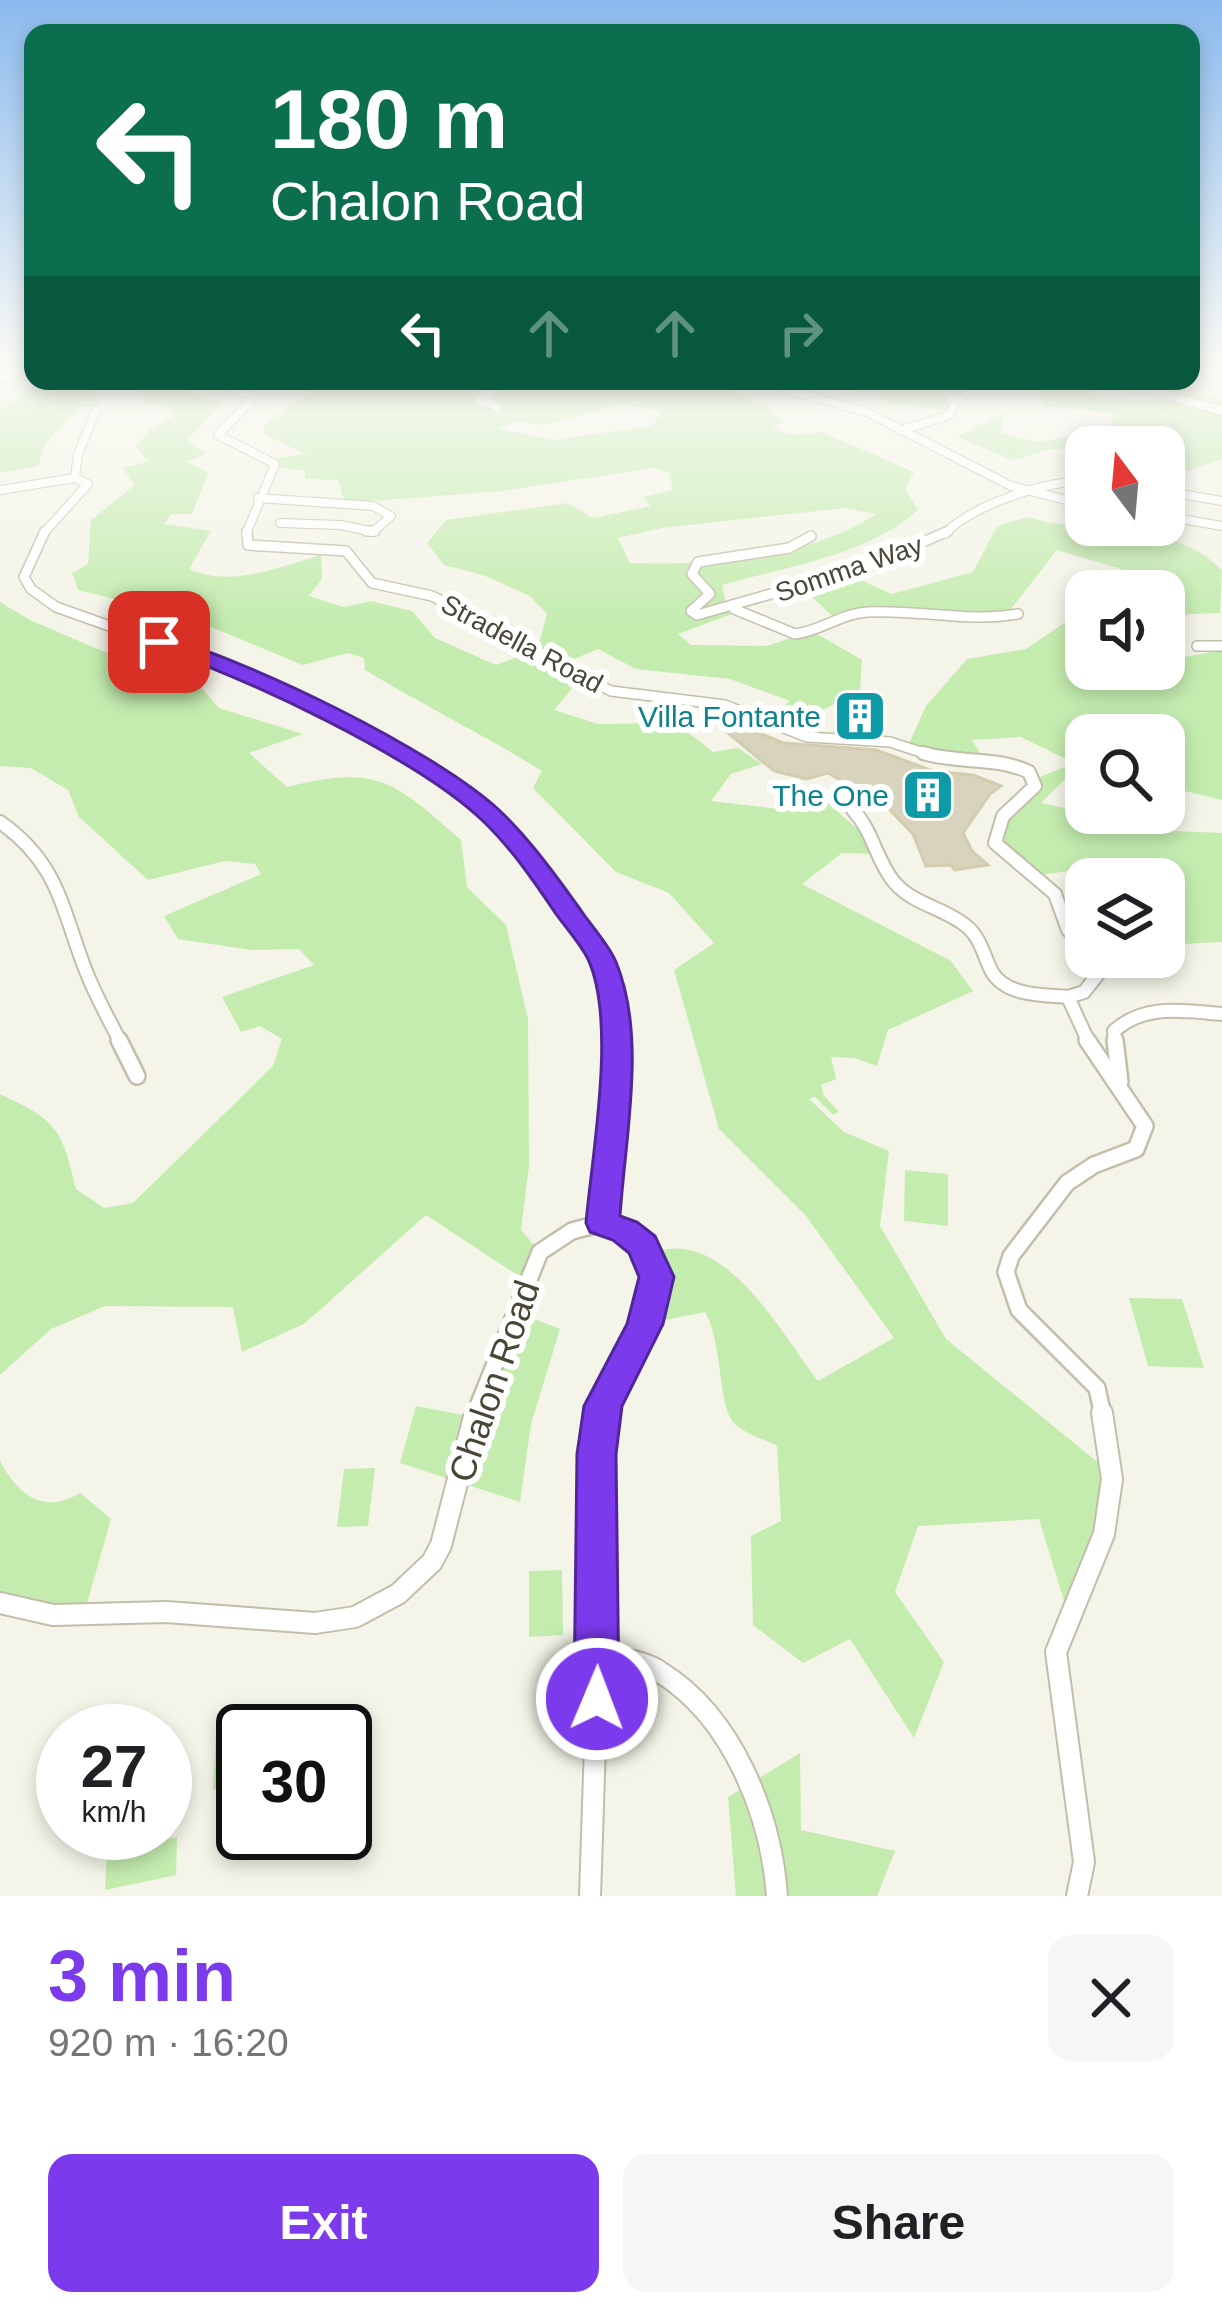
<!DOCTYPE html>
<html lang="en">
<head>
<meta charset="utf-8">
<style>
	:root { --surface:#fff; --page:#f6f6f6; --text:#202124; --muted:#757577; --accent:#7c3aed }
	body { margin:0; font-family:Helvetica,sans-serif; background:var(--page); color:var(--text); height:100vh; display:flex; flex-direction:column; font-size:45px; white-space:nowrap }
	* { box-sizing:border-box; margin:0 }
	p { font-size:39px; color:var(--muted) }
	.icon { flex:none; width:66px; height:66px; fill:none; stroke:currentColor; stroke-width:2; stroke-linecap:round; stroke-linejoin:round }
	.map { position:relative; height:1896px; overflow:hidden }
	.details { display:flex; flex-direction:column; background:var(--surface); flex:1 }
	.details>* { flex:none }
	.guide { position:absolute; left:24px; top:24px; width:1176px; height:366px; border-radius:24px; box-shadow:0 6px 18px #0003; background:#0b6e4f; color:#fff; overflow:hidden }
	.needle { width:78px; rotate:344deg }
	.fabs { position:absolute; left:1065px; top:426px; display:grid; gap:24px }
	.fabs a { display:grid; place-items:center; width:120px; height:120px; border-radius:24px; background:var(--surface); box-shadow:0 6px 18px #0003; font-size:60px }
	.speed { position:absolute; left:36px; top:1704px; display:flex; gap:24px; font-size:60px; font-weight:700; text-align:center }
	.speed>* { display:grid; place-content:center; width:156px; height:156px; border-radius:50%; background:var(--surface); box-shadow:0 6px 18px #0003; line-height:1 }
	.speed small { font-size:30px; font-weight:400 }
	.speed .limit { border:6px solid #111; border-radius:18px; background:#fff; color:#111 }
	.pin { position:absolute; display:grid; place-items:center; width:102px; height:102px; color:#fff; margin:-51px; border-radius:24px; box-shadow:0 6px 18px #0006 }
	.me { position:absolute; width:132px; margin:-66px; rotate:1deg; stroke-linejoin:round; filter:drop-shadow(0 0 9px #0008) }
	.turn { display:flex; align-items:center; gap:42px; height:252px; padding:0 48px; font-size:54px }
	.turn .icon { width:156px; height:156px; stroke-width:2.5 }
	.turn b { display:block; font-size:84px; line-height:102px }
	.lanes { display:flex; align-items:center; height:114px; padding:0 48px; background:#0003; justify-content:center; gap:60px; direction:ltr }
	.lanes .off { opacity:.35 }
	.round { display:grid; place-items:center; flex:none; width:126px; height:126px; border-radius:24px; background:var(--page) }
	.overview { display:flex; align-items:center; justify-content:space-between; height:204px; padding:0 48px }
	h1 { font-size:72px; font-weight:700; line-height:90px; color:var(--accent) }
	.primary-button { display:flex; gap:24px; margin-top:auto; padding:24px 48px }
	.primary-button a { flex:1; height:138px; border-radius:24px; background:var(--accent); color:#fff; font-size:48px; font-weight:700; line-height:138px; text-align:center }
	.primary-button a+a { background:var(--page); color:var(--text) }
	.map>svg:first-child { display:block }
	.green { fill:#c4ecaf; fill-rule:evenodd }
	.building { fill:#d8d3bd; stroke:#d3ccaf; stroke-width:3 }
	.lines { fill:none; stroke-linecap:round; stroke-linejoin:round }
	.minor-far4-casing { stroke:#c2beaa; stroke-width:10 }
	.minor-far3-casing { stroke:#c2beaa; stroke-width:12 }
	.minor-far2-casing { stroke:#c2beaa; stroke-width:16 }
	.minor-far1-casing { stroke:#c2beaa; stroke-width:20 }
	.minor-casing { stroke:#c2beaa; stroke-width:24 }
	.minor-far4 { stroke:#fff; stroke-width:8 }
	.minor-far3 { stroke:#fff; stroke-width:9 }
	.minor-far2 { stroke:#fff; stroke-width:12 }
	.minor-far1 { stroke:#fff; stroke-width:15 }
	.minor { stroke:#fff; stroke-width:20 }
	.route { fill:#7c3aed; stroke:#51269a; stroke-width:3 }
	.labels { text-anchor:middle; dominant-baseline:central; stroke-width:12; stroke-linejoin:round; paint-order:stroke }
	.far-street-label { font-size:27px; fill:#4a4636; stroke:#fff }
	.culture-label { font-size:30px; fill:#0d838f; stroke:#fff; text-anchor:end }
	.near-street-label { font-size:36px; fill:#4a4636; stroke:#fff }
</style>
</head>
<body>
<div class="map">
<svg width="1222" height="1896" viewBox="0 0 1222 1896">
	<rect width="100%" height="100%" fill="#f5f4e8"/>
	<g class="green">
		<path d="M39,381H167L222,404L187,440L207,454L187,461L208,473L192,514H171L164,524L211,531L189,569C232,588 278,567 321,555L322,579L309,596L344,607L371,601L412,611L435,638L496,665L530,652L521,646L540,640L547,614L530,596L483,575L444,565L427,543L446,520L568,503L593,518L651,506L643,497L673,490L669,473L654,468L502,491L345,503L338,480L305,479L306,471L274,467L272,459L305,454L264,434L265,425L307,394L302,381H490C502,389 517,389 530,381C603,381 731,363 783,422L771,427L789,435L822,432L914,472L905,489L918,510C869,555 785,567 722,585L727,607L742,610L678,634L691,645L767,646L812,631L862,660L860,691L821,711L807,737L766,722L790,701L730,679L636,669L598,649L562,664L582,676L554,710L598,724L676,723L713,752L738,748L762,764L731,774L711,801L805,812L826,801L871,841L876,854L842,853L802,884L951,961L973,991L888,1030L877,1066L855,1058L831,1057L836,1079L821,1085L824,1096L839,1112L833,1115L815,1097L809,1099L844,1132L889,1151L880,1226L946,1339L1095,1460L1111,1467L1112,1479L1069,1617L1039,1519L918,1526L895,1592L944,1662L914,1738L850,1639L803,1663L753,1625L751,1536L781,1521L777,1446C764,1439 743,1433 734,1423C718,1407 723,1342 705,1312L645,1324L655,1288L650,1254C723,1223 780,1332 818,1381L894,1338L806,1216L719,1129L674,970L714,943L669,893L616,872L533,788L542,771C484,735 423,705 365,670L364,658L348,653L303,665L187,617L78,590L72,573L88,564L91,520L135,485L122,468L149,461L136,447L151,429L174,416L170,409L143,401L128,384L94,386L98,407H80L46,443L38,466L0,473V410ZM621,404L662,412L652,426L552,440L499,429L514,421L543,425ZM845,508L876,514C810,558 708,566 630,563L618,538L662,528Z"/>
		<path d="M838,381H1087L1096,396L1144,401L1169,396L1170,391L1143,381H1168L1222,401V459L1189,471L1164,465V447L1052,449L1012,460L957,437L1003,413L1001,434L1037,442L1108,431L1115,413L1043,406L1039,391C1007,384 971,376 953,411L898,404L829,384Z"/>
		<path d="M1027,517C1090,536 1173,519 1222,570L1220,613L1164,615V591H1114L1122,585L1121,569L1057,550L1004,618C946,623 890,605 833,617L802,587L847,574L892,594L973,572L997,526Z"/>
		<path d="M0,602L30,620L121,659L198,684L219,708L303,734L249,753L287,787C378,764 394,781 461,840L467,887L506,925L528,1019L529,1166L521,1230L540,1252L528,1282L426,1215L304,1324L242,1352L233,1307L105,1306L51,1329L0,1375V1094C56,1120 62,1128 76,1189L104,1208L133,1203L273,1066L282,1039L260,1026L241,1032L222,997L314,965L299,949L251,950L178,939L164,916L261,874L255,864L225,861L148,880L79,817L68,790L31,768L0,766Z"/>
		<polygon points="1086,608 1086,669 1164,669 1164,661 1222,650 1222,800 1164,786 1164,735 1086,735 1086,775 1065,779 1041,803 1173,831 1222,833 1222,942 1164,945 1164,930 1175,918 1164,911 1164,879 1109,879 1090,868 1033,876 1001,843 1003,825 1042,788 1040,777 1074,763 1021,737 972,740 982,756 949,761 908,746 926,706 967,659 1026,649"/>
		<polygon points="905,1170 948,1174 948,1226 904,1221"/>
		<polygon points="1129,1298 1182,1299 1204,1368 1148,1366"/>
		<polygon points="516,1312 560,1329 531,1424 520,1502 400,1463 416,1406 474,1417"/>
		<path d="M0,1460C17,1495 44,1515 80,1493L111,1519L84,1614L0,1603Z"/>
		<polygon points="375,1468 368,1526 337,1527 344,1469"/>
		<polygon points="562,1570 563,1635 529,1637 529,1571"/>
		<polygon points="253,1709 252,1731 243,1731 243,1785 213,1790 217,1714"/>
		<polygon points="800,1753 801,1830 895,1851 877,1896 736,1896 728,1797"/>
		<polygon points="177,1837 176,1875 105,1890 107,1851"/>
	</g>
	<polygon class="building" points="721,717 783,743 876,750 933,771 973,775 1001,786 990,794 963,833 972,851 988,865 955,870 950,865 926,866 913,834 888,808 828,773 806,779 774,771 717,724"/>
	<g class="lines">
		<g class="minor-far4-casing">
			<g id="minor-far4">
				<polyline points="0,379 33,366"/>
				<polyline points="220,381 253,398 218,435 275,464 246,534"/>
				<polyline points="490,381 497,387 479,399 497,407"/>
				<polyline points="759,381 869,413 1011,486 1086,505"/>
				<polyline points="1170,396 1222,411"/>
				<polygon points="950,399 961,399 957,401"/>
				<polyline points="901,430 948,416 957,401"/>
				<polyline points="75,478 78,454 96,410"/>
				<polyline points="1070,478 1077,461"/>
				<polyline points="0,490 75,478"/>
				<polyline points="1164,491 1222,501"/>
				<polyline points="258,498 373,506 391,516 373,532 341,525 280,523"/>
				<polyline points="1164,516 1222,526"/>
				<polyline points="43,534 88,484 75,478"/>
				<path d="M945,534C973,504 1047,481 1086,481"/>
			</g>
		</g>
		<g class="minor-far3-casing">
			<g id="minor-far3">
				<polyline points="45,531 24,577 31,589 56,607 222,666 322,710 408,756"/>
				<polyline points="247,531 248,545 346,551 372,583 432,596 611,691 725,705 807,737 890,742 933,756"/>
				<polyline points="366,531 375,531"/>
				<polyline points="811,536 789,548 698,562 692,574 710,594 691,611 697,615 869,566 948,531"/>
				<path d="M734,609L795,634C821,631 840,614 867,612C918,609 967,623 1018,614"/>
				<polyline points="1197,646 1222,646"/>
			</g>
		</g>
		<g class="minor-far2-casing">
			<g id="minor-far2">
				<path d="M402,753C506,812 611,919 617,1043"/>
				<path d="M923,753C959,764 996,756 1029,772L1035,786L1003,816L995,843L1055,894L1068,930L1086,946"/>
				<path d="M853,810C873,831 876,860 894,882C914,905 942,907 965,925C981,937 983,955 992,972C1006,996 1043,995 1068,997"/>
				<path d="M0,822C57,862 61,905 84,966C94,993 108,1018 121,1043"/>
				<polyline points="1089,1043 1068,997 1084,992 1102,969 1097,957"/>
				<path d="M1115,1043L1114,1031C1145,1003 1184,1011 1222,1014"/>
			</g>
		</g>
		<g class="minor-far1-casing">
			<g id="minor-far1">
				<polyline points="119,1040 137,1076"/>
				<polyline points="1087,1040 1145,1126 1136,1149 1094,1165 1067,1183 1011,1256 1006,1272 1019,1310 1097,1388 1103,1416"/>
				<polyline points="1115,1040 1120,1082"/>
				<polyline points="602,1223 616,1040"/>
				<polyline points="474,1416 540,1252 572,1231 602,1223 625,1231 643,1246 656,1277 645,1324 602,1416"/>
			</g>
		</g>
		<g class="minor-casing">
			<g id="minor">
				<path d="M602,1413L596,1454L598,1654C618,1659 643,1660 660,1672C733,1717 771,1815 777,1896"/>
				<polyline points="0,1603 53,1615 166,1612 315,1623 355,1617 398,1594 432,1562 441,1545 475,1413"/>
				<polyline points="590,1896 598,1654"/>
				<polyline points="1077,1896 1084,1862 1056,1652 1104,1534 1112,1479 1102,1413"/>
			</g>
		</g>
		<use href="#minor-far4" class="minor-far4"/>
		<use href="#minor-far3" class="minor-far3"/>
		<use href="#minor-far2" class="minor-far2"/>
		<use href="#minor-far1" class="minor-far1"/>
		<use href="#minor" class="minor"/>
	</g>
	<linearGradient id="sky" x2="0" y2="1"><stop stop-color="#8bbaee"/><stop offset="0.58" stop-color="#fafaf5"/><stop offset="1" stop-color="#fafaf5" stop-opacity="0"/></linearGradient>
	<rect width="1222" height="626" fill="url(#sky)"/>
	<path class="route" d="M159,636C246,658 434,750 499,810C530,839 555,875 580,909C591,926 608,943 616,962C647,1037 625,1137 620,1216L637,1222L655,1236L674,1277L663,1324L622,1406L616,1454L619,1699L613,1714L597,1721L581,1714L574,1699L577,1454L584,1406L627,1324L639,1277L629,1253L613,1240L590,1232L586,1223C592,1154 617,1022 588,959C580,943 566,928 556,914C534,881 511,848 483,821C416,757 241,675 152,646L149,642Z"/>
	<defs>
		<g id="building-square" transform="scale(2.7)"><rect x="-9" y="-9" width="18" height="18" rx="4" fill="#0f9aa8" stroke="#fff"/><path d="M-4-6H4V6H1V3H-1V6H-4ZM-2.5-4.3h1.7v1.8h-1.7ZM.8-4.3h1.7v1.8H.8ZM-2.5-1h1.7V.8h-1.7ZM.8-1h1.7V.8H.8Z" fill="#fff"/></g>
	</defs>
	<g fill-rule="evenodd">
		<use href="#building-square" x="860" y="716"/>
		<use href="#building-square" x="928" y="795"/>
	</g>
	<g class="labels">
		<g class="far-street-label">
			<text transform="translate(849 569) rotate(-19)">Somma Way</text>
			<text transform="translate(522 644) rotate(28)">Stradella Road</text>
		</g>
		<g class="culture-label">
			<text x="821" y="716">Villa Fontante</text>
			<text x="889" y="795">The One</text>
		</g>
		<g class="near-street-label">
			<text transform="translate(494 1381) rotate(-71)">Chalon Road</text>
		</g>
	</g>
</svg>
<div class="fabs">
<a><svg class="needle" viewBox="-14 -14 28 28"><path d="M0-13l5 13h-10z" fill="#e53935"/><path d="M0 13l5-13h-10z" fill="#757577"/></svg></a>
<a><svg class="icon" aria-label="sound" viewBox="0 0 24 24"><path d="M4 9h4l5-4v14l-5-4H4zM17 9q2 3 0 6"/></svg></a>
<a><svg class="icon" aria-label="search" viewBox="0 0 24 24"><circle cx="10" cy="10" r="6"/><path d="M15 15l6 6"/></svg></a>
<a><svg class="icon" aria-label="layers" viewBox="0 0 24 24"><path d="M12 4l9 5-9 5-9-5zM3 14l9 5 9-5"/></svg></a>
</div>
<div class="speed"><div>27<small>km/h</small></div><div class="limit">30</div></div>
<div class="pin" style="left:159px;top:642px;background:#d93025"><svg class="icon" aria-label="arrive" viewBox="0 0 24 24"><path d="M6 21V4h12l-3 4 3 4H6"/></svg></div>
<svg class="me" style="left:597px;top:1699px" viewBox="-20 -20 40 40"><circle r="17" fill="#7c3aed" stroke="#fff" stroke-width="3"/><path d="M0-11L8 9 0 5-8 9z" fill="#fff"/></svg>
<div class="guide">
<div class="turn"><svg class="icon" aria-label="left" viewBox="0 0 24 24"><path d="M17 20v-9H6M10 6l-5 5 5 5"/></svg><div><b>180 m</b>Chalon Road</div></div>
<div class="lanes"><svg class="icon" aria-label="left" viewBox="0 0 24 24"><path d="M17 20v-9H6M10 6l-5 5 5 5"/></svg><svg class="icon off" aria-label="ahead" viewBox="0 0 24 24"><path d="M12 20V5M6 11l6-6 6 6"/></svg><svg class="icon off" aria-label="ahead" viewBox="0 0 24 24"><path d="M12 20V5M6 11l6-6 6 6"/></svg><svg class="icon off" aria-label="right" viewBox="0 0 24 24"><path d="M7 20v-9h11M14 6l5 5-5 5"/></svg></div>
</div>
</div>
<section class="details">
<div class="overview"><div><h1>3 min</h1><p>920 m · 16:20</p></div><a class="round"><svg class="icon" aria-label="close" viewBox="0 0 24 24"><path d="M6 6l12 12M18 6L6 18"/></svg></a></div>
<div class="primary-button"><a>Exit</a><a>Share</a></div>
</section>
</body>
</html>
